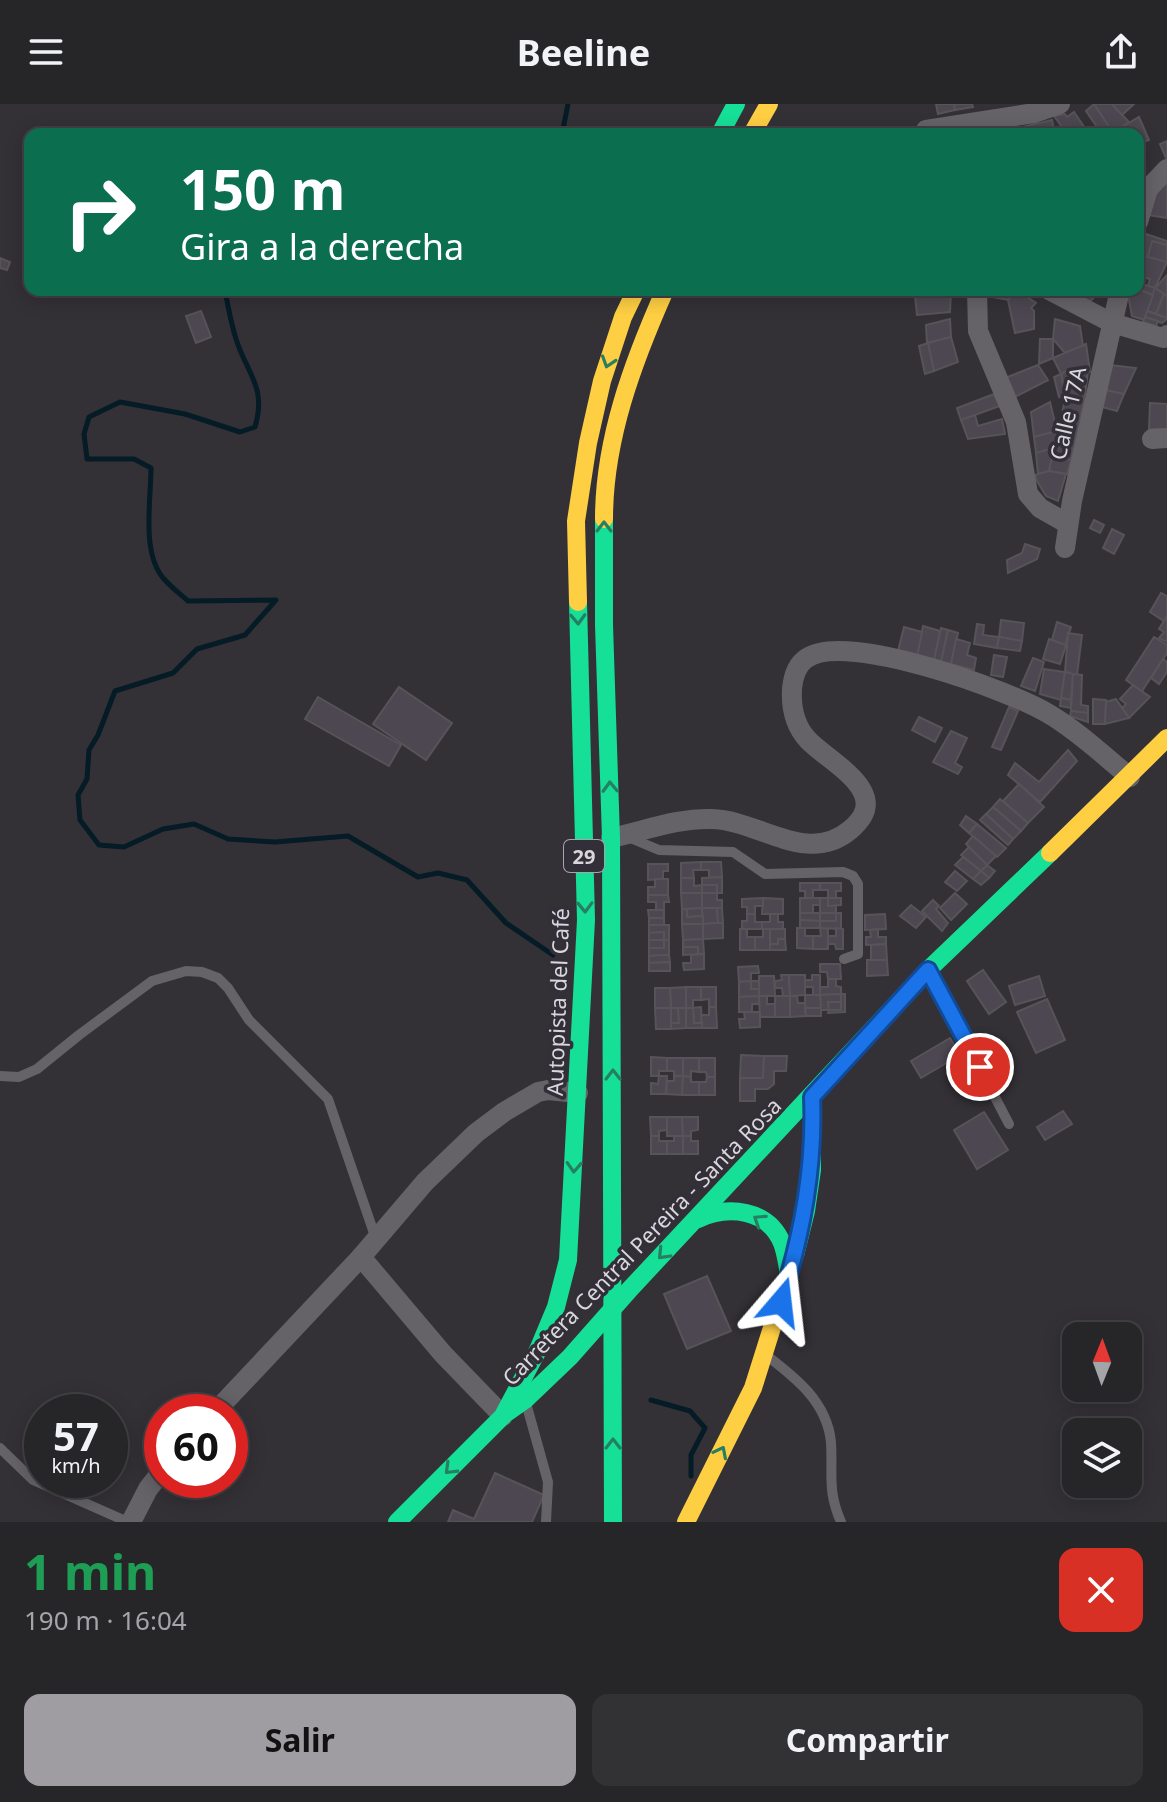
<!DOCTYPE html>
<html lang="es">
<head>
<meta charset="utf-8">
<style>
	:root { --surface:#262528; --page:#323134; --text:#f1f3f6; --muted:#a4a5a8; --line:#424245; --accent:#9f9ca2 }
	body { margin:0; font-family:"Noto Sans",sans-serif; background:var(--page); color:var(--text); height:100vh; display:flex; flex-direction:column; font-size:30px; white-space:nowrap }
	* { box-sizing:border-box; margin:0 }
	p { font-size:26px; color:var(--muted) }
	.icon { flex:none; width:44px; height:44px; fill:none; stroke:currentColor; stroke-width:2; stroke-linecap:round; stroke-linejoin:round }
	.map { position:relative; height:1418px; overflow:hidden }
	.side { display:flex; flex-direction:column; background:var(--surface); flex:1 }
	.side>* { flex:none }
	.guide { position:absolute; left:24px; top:24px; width:1120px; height:168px; border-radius:16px; box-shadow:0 4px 20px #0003,0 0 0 2px var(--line); background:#0b6e4f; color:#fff; overflow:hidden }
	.needle { width:52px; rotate:1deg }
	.buttons { position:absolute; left:1062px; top:1218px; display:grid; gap:16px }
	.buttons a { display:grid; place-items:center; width:80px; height:80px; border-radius:16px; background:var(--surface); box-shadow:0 4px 20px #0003,0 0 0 2px var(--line); font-size:40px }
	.speed { position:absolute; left:24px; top:1290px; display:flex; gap:16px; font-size:40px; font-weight:700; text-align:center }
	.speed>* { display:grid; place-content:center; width:104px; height:104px; border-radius:50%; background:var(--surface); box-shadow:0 4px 20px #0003,0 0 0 2px var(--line); line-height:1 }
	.speed small { font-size:20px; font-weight:400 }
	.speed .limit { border:12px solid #d22; background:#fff; color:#111 }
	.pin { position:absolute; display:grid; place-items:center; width:68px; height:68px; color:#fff; margin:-34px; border:4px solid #fff; border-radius:50%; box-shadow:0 2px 8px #0007 }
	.me { position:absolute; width:88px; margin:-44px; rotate:17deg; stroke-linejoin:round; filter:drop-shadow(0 0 6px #0008) }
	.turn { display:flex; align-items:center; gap:28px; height:168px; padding:0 24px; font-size:36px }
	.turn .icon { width:104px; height:104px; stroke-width:2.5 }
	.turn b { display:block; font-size:56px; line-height:68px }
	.round { display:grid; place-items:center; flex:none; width:84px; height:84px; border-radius:16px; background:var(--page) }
	.summary { display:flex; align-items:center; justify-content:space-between; height:136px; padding:0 24px }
	h1 { font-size:48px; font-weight:700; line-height:60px; color:#1e9e55 }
	.action { display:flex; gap:16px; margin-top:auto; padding:16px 24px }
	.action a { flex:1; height:92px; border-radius:16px; background:var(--accent); color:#111; font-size:32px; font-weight:700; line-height:92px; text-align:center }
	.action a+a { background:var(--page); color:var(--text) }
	header { display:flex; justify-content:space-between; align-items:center; height:104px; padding:0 24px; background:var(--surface); font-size:36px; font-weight:700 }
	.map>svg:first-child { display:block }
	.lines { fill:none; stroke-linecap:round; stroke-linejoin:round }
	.stream { stroke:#051b26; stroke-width:5 }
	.building { fill:#4c4751; stroke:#565458; stroke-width:2 }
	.lane { stroke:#656367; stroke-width:10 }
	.street { stroke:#656367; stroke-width:20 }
	.fast { stroke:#16e098; stroke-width:18 }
	.slow { stroke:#ffcf43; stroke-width:18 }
	.oneway { stroke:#267f63 }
	.route-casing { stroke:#114b97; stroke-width:20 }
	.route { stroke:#1a73e8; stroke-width:14 }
	.labels { text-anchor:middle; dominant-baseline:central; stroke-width:7; stroke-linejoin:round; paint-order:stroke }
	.shield { fill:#332f38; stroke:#a7a4ab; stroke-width:2 }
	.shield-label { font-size:20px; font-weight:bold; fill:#d9d6dc }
	.street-label { font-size:22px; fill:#d9d6dc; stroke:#332f38 }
</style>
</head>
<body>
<header><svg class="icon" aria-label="menu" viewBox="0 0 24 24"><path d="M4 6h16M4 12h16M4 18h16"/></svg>Beeline<svg class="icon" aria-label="share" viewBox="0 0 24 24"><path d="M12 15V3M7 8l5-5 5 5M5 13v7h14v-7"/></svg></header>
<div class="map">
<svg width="1167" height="1418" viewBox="0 0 1167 1418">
	<rect width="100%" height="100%" fill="#333136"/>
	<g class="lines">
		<g class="stream">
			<polyline points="562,30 568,0"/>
			<path d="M225,186C228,203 231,219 236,235C247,270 267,283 255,323L240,328L185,310L120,298L89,313L84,330L87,355H134L151,364C151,397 141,449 164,475C171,483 180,490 188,497L276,496L245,531L197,545L173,569L115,587L98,631L89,646L87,675L78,691L80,716L99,741L124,743L163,725L194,720L228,735L275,738L348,732L418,773L438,769L467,776L506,819L553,851"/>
			<polyline points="651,1296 690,1307 705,1324 691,1351 691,1372"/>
		</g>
	</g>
	<g class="building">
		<polygon points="936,0 954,0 955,6 938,10"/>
		<polygon points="954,0 972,0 973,3 955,6"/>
		<polygon points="1094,0 1110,24 1101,29 1086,7"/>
		<polygon points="1094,0 1112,0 1129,18 1110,30 1102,30 1110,24"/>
		<polygon points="1112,0 1134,0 1122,11"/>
		<polygon points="1074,8 1089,30 1067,30 1054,12 1065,10 1067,13"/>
		<polygon points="1139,13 1149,36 1138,40 1138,30 1110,30"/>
		<polygon points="1052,16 1055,30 1033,30 1031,21"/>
		<polygon points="1031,21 1033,30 1002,30 1001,28"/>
		<polygon points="1167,37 1167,53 1166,54 1160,40"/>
		<polygon points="1161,78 1167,81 1167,114 1148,111"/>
		<polygon points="1146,130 1167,137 1167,141 1152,137 1148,153 1141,151"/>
		<polygon points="1152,137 1167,141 1167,159 1148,153"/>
		<polygon points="1141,151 1167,158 1155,184 1148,182 1150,175 1138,172"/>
		<polygon points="0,154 10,158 7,166 0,164"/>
		<polygon points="1167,171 1167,192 1155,184"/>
		<polygon points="1138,179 1155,184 1153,191 1138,185"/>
		<polygon points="1155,184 1164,190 1156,210 1147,207"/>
		<polygon points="1138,185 1153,191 1144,216 1132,212 1129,196 1133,186"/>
		<polygon points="915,186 945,186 946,191 915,191"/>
		<polygon points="945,186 951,186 950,208 917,211 915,191 946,191"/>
		<polygon points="990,186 1017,186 1008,196 988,192"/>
		<polygon points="1017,186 1036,199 1031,204 1034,207 1034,225 1015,229 1008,196"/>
		<polygon points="1078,186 1102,186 1088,199 1072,191"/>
		<polygon points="1164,190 1167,192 1167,214 1156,210"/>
		<polygon points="201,207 211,233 196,239 186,212"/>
		<polygon points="1147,207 1167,214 1167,215 1162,219 1145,213"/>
		<polygon points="1145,213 1158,217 1156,222 1143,218"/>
		<polygon points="950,215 951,233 927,239 926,221"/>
		<polygon points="1055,215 1080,222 1083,242 1065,249 1053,235"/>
		<polygon points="951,233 958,258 934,267 928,239"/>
		<polygon points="1040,235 1053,235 1053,254 1039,260"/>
		<polygon points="928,239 934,267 925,270 919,242"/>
		<polygon points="1086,240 1090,268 1069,266 1061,270 1053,254"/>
		<polygon points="1038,261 1048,276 1015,293 1005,274"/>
		<polygon points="1110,261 1136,264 1124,290 1105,286"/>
		<polygon points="1069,266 1088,268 1084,297 1065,294 1061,270"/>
		<polygon points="1061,270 1064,285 1065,294 1059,293 1054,273"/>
		<polygon points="1105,286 1124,290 1117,307 1102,303"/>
		<polygon points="994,290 1000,302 961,316 957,304"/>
		<polygon points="1065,294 1084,297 1077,330 1059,327"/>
		<polygon points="1050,298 1057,327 1034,333 1031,308"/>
		<polygon points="1150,299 1167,300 1167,325 1149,325"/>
		<polygon points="975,311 978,322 1002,315 1005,330 968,335 961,316"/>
		<polygon points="1057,327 1077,330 1071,356 1052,353"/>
		<polygon points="1057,327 1054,344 1036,349 1034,333"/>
		<polygon points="1054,344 1049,367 1038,370 1036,349"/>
		<polygon points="1052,353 1071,356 1067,370 1049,367"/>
		<polygon points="1049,367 1066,370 1058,397 1046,392 1037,377 1035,371"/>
		<polygon points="1094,416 1104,421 1100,429 1090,424"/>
		<polygon points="1112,425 1124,431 1114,450 1103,444"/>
		<polygon points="1025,440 1040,445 1037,455 1008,469 1007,456 1022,449"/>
		<polygon points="1161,489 1167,492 1167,512 1164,517 1150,508"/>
		<polygon points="1167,512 1167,538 1159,534 1164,528 1159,525"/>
		<polygon points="1001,516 1024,519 1022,537 999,533"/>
		<polygon points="1057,518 1071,523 1065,541 1052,536"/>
		<polygon points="977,520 984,521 983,531 999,533 997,544 974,540"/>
		<polygon points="923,522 940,527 934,556 917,552"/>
		<polygon points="904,523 922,528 917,552 898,547"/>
		<polygon points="941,524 948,526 941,558 934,556"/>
		<polygon points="948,526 958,529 951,560 941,558"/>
		<polygon points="1068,529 1082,531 1077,571 1065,568"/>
		<polygon points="999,533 1022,537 1020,547 997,544"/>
		<polygon points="1154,533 1167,541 1167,549 1142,587 1126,576"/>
		<polygon points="956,535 970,539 967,551 976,554 974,566 951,560"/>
		<polygon points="1049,535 1066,541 1060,560 1043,555"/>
		<polygon points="994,551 1007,553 1003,573 991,571"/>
		<polygon points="1033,554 1044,558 1035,587 1021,582"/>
		<polygon points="1163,555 1167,558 1167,568 1159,580 1151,574"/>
		<polygon points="1044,565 1065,568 1061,596 1040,590"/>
		<polygon points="1065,568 1073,570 1071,596 1061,594"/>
		<polygon points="1073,570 1082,571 1081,601 1088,602 1088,609 1071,607"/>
		<polygon points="1133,581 1150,593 1129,614 1122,604 1126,600 1120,595"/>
		<polygon points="399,583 452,619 426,656 373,620"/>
		<polygon points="318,593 401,641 389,662 305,615"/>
		<polygon points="1061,594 1071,596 1071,604 1060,602"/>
		<polygon points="1093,595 1106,596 1105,620 1093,620"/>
		<polygon points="1116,595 1129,614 1105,620 1106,598"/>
		<polygon points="1009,603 1018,607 1001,646 992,643"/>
		<polygon points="1071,607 1088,609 1088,618 1070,612"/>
		<polygon points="919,613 942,624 935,638 912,626"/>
		<polygon points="951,627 967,634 955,659 962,663 958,670 933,658"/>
		<polygon points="1068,646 1077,657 1040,698 1008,671 1015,659 1039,678"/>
		<polygon points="1019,680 1044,703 1028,719 1003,697"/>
		<polygon points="1000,695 1028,719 1021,727 993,703"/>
		<polygon points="993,703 1021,727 1013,735 986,710"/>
		<polygon points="986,710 1013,735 1008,741 980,716"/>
		<polygon points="966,712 977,720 969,729 960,721"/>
		<polygon points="977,720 1006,744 997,753 969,729"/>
		<polygon points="973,732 996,752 987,761 966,740"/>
		<polygon points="969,743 987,761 981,767 961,751"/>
		<polygon points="963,753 981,767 973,775 955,761"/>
		<polygon points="701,758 721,758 722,773 709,774 709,766 701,766"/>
		<polygon points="701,758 701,766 693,766 694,774 681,774 681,759"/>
		<polygon points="648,760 668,760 668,767 663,767 663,775 648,776"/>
		<polygon points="987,761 995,767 989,774 981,767"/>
		<polygon points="955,767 967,777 957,787 945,778"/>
		<polygon points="981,767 989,774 981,781 973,775"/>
		<polygon points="722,773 722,789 717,789 717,781 702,781 702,774"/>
		<polygon points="681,774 694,774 694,782 702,781 702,789 681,789"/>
		<polygon points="655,775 668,775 668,791 648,791 648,783 655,783"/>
		<polygon points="800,779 820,779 820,786 813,786 813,794 805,794 805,787 800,787"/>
		<polygon points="820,779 841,779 841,787 836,787 836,794 828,794 828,786 820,786"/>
		<rect x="702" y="781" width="15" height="8"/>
		<polygon points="681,789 702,789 702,804 682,805"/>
		<polygon points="702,789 717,789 717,796 722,796 722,804 702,804"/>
		<polygon points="955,789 967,800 951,816 940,804"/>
		<polygon points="648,791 668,791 669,798 664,798 664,806 656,806 656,798 648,798"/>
		<polygon points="763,794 783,795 783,810 762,810"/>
		<polygon points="763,794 763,802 755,802 755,810 747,810 747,803 742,803 742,795"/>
		<polygon points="800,794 820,794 820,801 813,801 813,809 800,809"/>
		<polygon points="820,794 828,794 828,802 836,801 836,809 820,809"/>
		<polygon points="828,794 841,794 841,801 828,802"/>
		<polygon points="933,796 939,802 936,805 948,819 942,827 922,807"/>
		<polygon points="911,801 926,813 916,824 900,812"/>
		<polygon points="702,804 703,812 687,813 687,805"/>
		<polygon points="702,804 717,804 718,819 703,820"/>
		<polygon points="717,804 722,804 723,819 718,819"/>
		<polygon points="682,805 687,805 687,813 703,812 703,820 682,820"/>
		<polygon points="648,806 664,806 664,814 649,814"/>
		<polygon points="800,809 820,809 820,817 800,816"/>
		<rect x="820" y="809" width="16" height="8"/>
		<polygon points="836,809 841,809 841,825 820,824 820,817 836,817"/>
		<polygon points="747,810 755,810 755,818 762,818 762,825 742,825 742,817 747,817"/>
		<polygon points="770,810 778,810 778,818 783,818 783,825 762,825 762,818 770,818"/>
		<polygon points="885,810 886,825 865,826 865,811"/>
		<rect x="649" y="814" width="15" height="7"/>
		<polygon points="800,816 820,817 820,824 800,824"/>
		<polygon points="718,819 723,819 723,834 703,835 703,820"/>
		<polygon points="682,820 703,820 703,835 683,836"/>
		<polygon points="649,821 669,821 669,836 664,836 664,828 649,829"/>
		<polygon points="797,824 805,824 805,832 813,832 813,845 797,844"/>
		<polygon points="820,824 828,825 828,845 813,845 813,832 821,832"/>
		<polygon points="836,824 843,825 843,845 836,845 835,840 828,840 828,832 836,832"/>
		<polygon points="740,825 747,825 747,833 755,833 755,846 740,846"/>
		<polygon points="763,825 770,825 770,846 755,846 755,833 763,833"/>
		<polygon points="770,825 785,825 785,835 778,835 778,840 770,840"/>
		<polygon points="878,825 878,833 886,833 886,840 866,841 866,833 871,833 870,826"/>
		<polygon points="664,828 664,836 649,836 649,829"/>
		<polygon points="703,835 704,850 698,850 698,843 683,843 683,836"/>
		<polygon points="778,835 785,835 786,846 770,846 770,840 778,840"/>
		<rect x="649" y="836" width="15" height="8"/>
		<polygon points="664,836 669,836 669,851 649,852 649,844 664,844"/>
		<polygon points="886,840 887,856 871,856 871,841"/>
		<polygon points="683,843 698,843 698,850 683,851"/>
		<polygon points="704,850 704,865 684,866 683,859 691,859 691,851"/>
		<polygon points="664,851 669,851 670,858 649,859 649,852"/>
		<polygon points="867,856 887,856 888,871 867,872"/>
		<polygon points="670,858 670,867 649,867 649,859"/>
		<polygon points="820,860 840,860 841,875 828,875 827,868 820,868"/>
		<polygon points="758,862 759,869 751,869 751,877 739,878 738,863"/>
		<polygon points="983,866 1006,898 989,910 967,877"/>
		<polygon points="781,871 789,871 790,892 783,892 782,884 775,884 775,877 782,876"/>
		<polygon points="789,871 805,871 805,891 790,892"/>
		<polygon points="812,871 820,871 820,891 813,891 813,883 805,883 805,876 812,876"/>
		<polygon points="759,872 774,872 775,892 759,892"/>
		<polygon points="1039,872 1045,892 1015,901 1009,882"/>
		<polygon points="828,875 836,875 836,882 841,883 841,890 820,891 820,883 828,883"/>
		<polygon points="751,877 751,885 759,885 759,892 739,893 739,878"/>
		<rect x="751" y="877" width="8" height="8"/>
		<polygon points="686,883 701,883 701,896 693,896 693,904 686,904"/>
		<polygon points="686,883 686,904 671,904 670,884"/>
		<polygon points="701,883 716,883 716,903 709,903 709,895 701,896"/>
		<polygon points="655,884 670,884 671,904 655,904"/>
		<polygon points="841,890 845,890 845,908 828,909 829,906 841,906"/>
		<polygon points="841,890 841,898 828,898 829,906 821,906 820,891"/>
		<polygon points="805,891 820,891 821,904 805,904"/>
		<polygon points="759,892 759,900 752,900 752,908 739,908 739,893"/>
		<polygon points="759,892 767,892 767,900 775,900 775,913 760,913"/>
		<rect x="775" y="892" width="15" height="21"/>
		<polygon points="790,892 797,892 798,899 805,899 806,912 790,913"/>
		<polygon points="1047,895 1065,936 1036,949 1017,908"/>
		<polygon points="828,898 841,898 841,906 829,906"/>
		<polygon points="701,903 702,919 694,919 693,904"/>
		<polygon points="709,903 716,903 717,924 702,924 701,911 709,911"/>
		<polygon points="655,904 671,904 671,925 656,925"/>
		<polygon points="671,904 678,904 679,919 671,919"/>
		<polygon points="678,904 686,904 686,924 671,925 671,919 679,919"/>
		<polygon points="686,904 693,904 694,919 702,919 702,924 686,924"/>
		<polygon points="805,904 821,904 821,912 806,912"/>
		<polygon points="744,908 760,908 760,923 740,924 739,915 745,915"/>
		<polygon points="950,934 960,951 921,974 911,957"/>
		<polygon points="741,951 764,952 763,974 740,974"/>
		<polygon points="764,952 787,952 786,967 774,967 774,980 768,985 755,985 755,997 740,997 740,974 763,974"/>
		<polygon points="651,953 667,954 667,967 659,967 659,972 651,972"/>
		<polygon points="667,954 683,954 683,972 674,972 674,967 667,967"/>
		<polygon points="683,954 699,954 699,968 691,967 691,973 683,972"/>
		<polygon points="699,954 715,954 715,973 707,973 706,968 699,968"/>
		<polygon points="659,972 667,972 666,990 651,990 651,979 658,980"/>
		<polygon points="674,972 683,972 682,991 666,990 667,977 674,977"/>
		<polygon points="683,972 691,973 691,978 699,978 699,991 682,991"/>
		<polygon points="707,973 715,973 715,991 699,991 699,978 706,978"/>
		<polygon points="1063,1007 1072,1020 1045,1036 1037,1023"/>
		<polygon points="984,1008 1008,1046 977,1065 954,1026"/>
		<polygon points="650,1013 667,1013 667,1026 659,1027 659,1032 651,1032"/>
		<polygon points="667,1013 682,1013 683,1032 667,1032"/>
		<polygon points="682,1013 698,1013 698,1026 691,1027 691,1032 683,1032"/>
		<polygon points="651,1032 659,1032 659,1037 667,1037 667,1050 651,1050"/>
		<polygon points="674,1032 683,1032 683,1050 667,1050 667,1037 674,1037"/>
		<polygon points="683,1032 691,1032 691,1037 698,1037 698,1050 683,1050"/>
		<polygon points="707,1172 731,1227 687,1245 664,1190"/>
		<polygon points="495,1369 544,1391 532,1418 448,1418 453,1406 474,1415"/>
	</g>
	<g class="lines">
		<g class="lane">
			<polyline points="628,733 659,746 733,748 765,770 843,768 853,772 858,780 858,850 844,855"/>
			<polyline points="929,867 1009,1020"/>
			<polyline points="0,972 19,973 37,965 79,931 152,877 186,867 202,868 218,874 228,884 249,916 328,995 376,1135"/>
			<path d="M766,1251C796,1274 827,1298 831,1338C833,1371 827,1386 841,1418"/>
			<polyline points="526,1299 548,1378 546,1418"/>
			<polyline points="0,1344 33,1376 128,1418"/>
		</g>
		<g class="street">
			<polyline points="926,26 1034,9 1060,0"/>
			<polyline points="1138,118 1148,85 1167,65"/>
			<polyline points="977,186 978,227 1016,318 1028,390 1040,404 1068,420"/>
			<polyline points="1049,186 1112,219 1163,234 1167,231"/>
			<polyline points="1152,335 1167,334"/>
			<polyline points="1065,444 1072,397 1120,186"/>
			<path d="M611,734C645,727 676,714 712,715C758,716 807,762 850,726C895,689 831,660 808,636C795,622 791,603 792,585C793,574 796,561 807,554C846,527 1009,586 1049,610C1078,627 1104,652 1130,673"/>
			<polyline points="361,1153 443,1250 503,1312"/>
			<polyline points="215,1308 361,1153 425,1078 476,1029 504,1008 538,988 548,986 578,989"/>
			<polyline points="131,1418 148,1385 162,1367"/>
		</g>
		<g class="fast">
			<polyline points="720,30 736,0"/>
			<polyline points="604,415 604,521 611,734 613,1418"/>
			<path d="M698,1115C728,1101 768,1105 782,1139C786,1149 787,1160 789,1171"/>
			<polyline points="796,1147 806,1107 812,1066 812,993"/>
			<polyline points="508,1308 525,1296 570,1253 631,1184 928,866 1050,749"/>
			<polyline points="397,1418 503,1312 538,1246 556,1203 568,1156 586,816 578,498"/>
		</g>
		<g class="slow">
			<polyline points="752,30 769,0"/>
			<path d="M604,415C604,335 633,258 665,186"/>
			<polyline points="578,498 576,417 588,339 602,277 623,213 636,186"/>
			<polyline points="1050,749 1167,634"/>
			<polyline points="686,1418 753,1284 796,1147"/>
		</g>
	</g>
	<defs><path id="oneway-chevron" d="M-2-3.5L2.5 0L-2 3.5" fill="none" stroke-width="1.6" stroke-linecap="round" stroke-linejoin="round" transform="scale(2)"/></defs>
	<g class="oneway">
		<use href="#oneway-chevron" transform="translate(608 258) rotate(108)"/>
		<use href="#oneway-chevron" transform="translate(604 423) rotate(-90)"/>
		<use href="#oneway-chevron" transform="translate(578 515) rotate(88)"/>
		<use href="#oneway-chevron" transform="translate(610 683) rotate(-92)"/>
		<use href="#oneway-chevron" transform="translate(585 803) rotate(89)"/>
		<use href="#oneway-chevron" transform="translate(613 971) rotate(-90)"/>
		<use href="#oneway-chevron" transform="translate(574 1063) rotate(93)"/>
		<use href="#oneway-chevron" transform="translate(759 1116) rotate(-147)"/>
		<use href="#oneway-chevron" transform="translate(663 1150) rotate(134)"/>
		<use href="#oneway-chevron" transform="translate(613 1340) rotate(-90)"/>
		<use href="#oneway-chevron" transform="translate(721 1348) rotate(-63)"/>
		<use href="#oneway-chevron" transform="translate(450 1365) rotate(135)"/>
	</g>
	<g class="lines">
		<g class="route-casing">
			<path id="route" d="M781,1198C802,1130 815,1064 812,993L928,866L980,963"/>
		</g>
		<use href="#route" class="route"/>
	</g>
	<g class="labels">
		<rect class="shield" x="564" y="736" width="40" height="32" rx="6"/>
		<g class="shield-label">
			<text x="584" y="752">29</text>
		</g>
		<g class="street-label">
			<text transform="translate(1067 309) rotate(-77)">Calle 17A</text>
			<text transform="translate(557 898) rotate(-88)">Autopista del Café</text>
			<text transform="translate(641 1137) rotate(-46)">Carretera Central Pereira - Santa Rosa</text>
		</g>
	</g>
</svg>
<div class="buttons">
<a><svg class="needle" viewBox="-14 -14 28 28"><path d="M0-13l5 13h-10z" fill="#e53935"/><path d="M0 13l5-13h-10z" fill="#a4a5a8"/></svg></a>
<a><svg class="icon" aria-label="layers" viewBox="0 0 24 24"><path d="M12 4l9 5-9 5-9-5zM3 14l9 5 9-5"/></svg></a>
</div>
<div class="speed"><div>57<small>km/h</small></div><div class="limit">60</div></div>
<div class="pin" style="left:980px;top:963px;background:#d93025"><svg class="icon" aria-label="arrive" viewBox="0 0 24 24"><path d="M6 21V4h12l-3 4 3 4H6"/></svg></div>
<svg class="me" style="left:781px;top:1198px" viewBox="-20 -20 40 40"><path d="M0-17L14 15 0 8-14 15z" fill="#1a73e8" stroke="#fff" stroke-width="4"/></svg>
<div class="guide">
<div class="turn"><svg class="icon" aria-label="right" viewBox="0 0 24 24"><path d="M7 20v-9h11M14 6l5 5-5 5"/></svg><div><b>150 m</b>Gira a la derecha</div></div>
</div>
</div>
<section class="side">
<div class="summary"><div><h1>1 min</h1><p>190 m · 16:04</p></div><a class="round" style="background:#d93025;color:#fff"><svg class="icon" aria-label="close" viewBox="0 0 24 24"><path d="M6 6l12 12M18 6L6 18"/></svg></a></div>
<div class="action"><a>Salir</a><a>Compartir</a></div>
</section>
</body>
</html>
